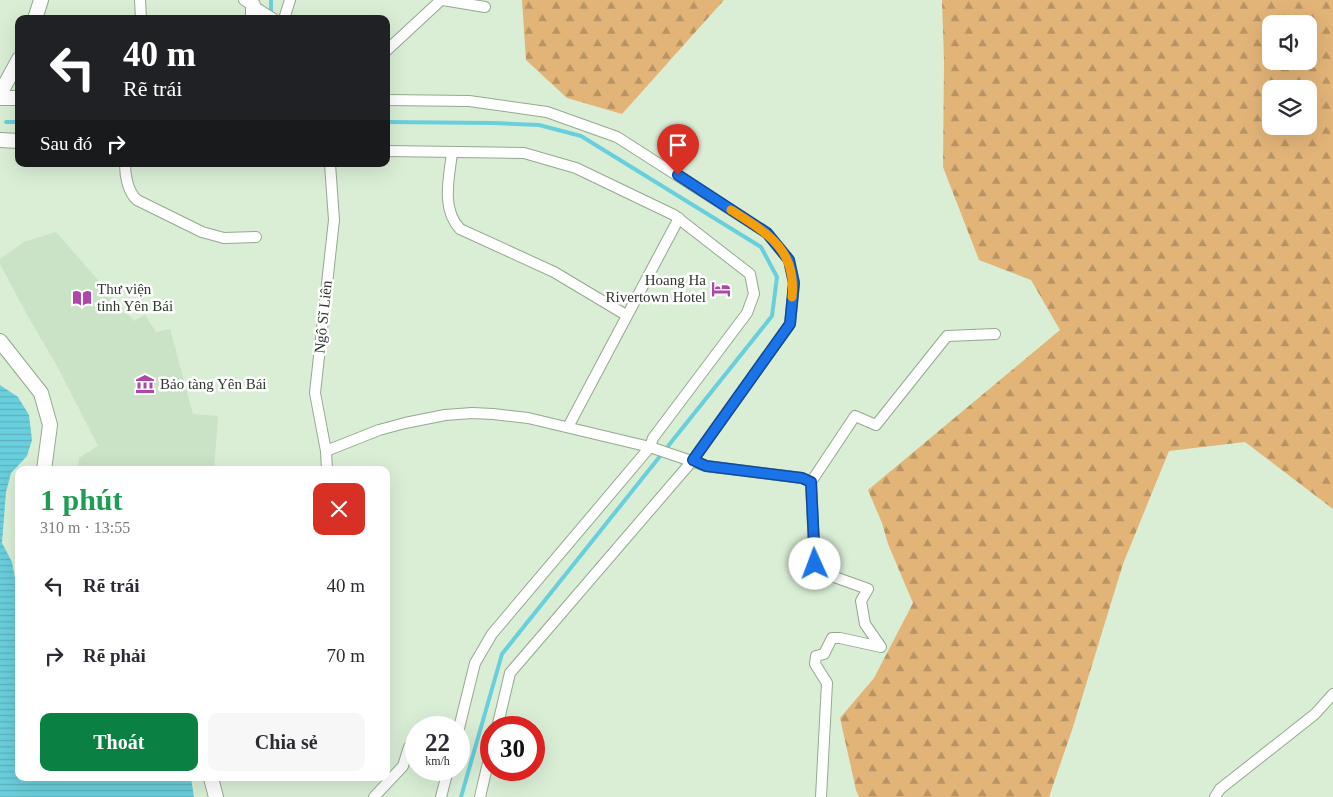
<!DOCTYPE html>
<html lang="vi">
<head>
<meta charset="utf-8">
<style>
	:root { --surface:#fff; --page:#f7f7f7; --text:#2b2b33; --muted:#7c7c81; --accent:#0b8043 }
	body { margin:0; font-family:Georgia,serif; background:var(--page); color:var(--text); height:100vh; display:flex; flex-direction:column; font-size:19px; white-space:nowrap }
	* { box-sizing:border-box; margin:0 }
	p { font-size:16px; color:var(--muted) }
	.icon { flex:none; width:28px; height:28px; fill:none; stroke:currentColor; stroke-width:2; stroke-linecap:round; stroke-linejoin:round }
	.map { position:relative; flex:1; overflow:hidden }
	.details { position:absolute; left:15px; top:466px; width:375px; height:315px; display:flex; flex-direction:column; background:var(--surface); border-radius:10px; box-shadow:0 5px 20px #0002 }
	.details>* { flex:none }
	.top-card { position:absolute; left:15px; top:15px; width:375px; height:152px; border-radius:10px; box-shadow:0 5px 20px #0002; background:#202124; color:#fff; overflow:hidden }
	.fabs { position:absolute; left:1262px; top:15px; display:grid; gap:10px }
	.fabs a { display:grid; place-items:center; width:55px; height:55px; border-radius:10px; background:var(--surface); box-shadow:0 5px 20px #0002; font-size:25px }
	.speed { position:absolute; left:405px; top:716px; display:flex; gap:10px; font-size:25px; font-weight:700; text-align:center }
	.speed>* { display:grid; place-content:center; width:65px; height:65px; border-radius:50%; background:var(--surface); box-shadow:0 5px 20px #0002; line-height:1 }
	.speed small { font-size:12px; font-weight:400 }
	.speed .limit { border:8px solid #d22; background:#fff; color:#111 }
	.pin { position:absolute; display:grid; place-items:center; width:42px; height:42px; color:#fff; margin:-51px -21px; border-radius:50% 50% 50% 0; rotate:-45deg; box-shadow:0 0 5px #0007 }
	.pin .icon { rotate:45deg }
	.me { position:absolute; width:55px; margin:-28px; rotate:358deg; stroke-linejoin:round; filter:drop-shadow(0 0 4px #0008) }
	.turn { display:flex; align-items:center; gap:18px; height:105px; padding:0 25px; font-size:22px }
	.turn .icon { width:65px; height:65px; stroke-width:2.5 }
	.turn b { display:block; font-size:35px; line-height:42px }
	.then { display:flex; align-items:center; height:48px; padding:0 25px; background:#0003; gap:10px; font-size:19px }
	.round { display:grid; place-items:center; flex:none; width:52px; height:52px; border-radius:10px; background:var(--page) }
	.headline { display:flex; align-items:center; justify-content:space-between; height:85px; padding:0 25px }
	h1 { font-size:30px; font-weight:800; line-height:38px; color:#1e9e55 }
	.cta { display:flex; gap:10px; margin-top:auto; padding:10px 25px }
	.cta a { flex:1; height:58px; border-radius:10px; background:var(--accent); color:#fff; font-size:20px; font-weight:800; line-height:58px; text-align:center }
	.cta a+a { background:var(--page); color:var(--text) }
	ul { padding:0; list-style:none }
	li { display:flex; align-items:center; gap:15px; height:70px; padding:0 25px }
	li div { flex:1 }
	li b { display:block; font-size:19px }
	li em { font-style:normal }
	.map>svg:first-child { display:block }
	.built { fill:#cae2c5 }
	.forest { fill:url(#forest-firs); fill-rule:evenodd }
	.water { fill:url(#water-rules) }
	.lines { fill:none; stroke-linecap:round; stroke-linejoin:round }
	.stream { stroke:#6acfdd; stroke-width:4 }
	.street-casing { stroke:#95a891; stroke-width:12 }
	.secondary-casing { stroke:#95a891; stroke-width:16 }
	.street { stroke:#fff; stroke-width:10 }
	.secondary { stroke:#fff; stroke-width:14 }
	.route-casing { stroke:#114b97; stroke-width:12 }
	.route { stroke:#1a73e8; stroke-width:9 }
	.slow { stroke:#f59e0b; stroke-width:9 }
	.labels { text-anchor:middle; dominant-baseline:central; stroke-width:5; stroke-linejoin:round; paint-order:stroke }
	.poi-label { font-size:15px; fill:#2f372e; stroke:#fff; text-anchor:start }
	.street-label { font-size:15px; fill:#2f372e; stroke:#fff }
</style>
</head>
<body>
<div class="map">
<svg width="1333" height="797" viewBox="0 0 1333 797">
	<defs>
		<pattern id="forest-firs" width="22" height="20" patternUnits="userSpaceOnUse" patternTransform="scale(1.25)"><rect width="22" height="20" fill="#e3b478"/><path d="M5 1l3.5 6h-7zM16 11l3.5 6h-7z" fill="#b89363"/></pattern>
		<pattern id="water-rules" width="6" height="5" patternUnits="userSpaceOnUse" patternTransform="scale(1.25)"><rect width="6" height="5" fill="#6acfdd"/><path d="M0 2.5h6" fill="none" stroke="#5cb2be"/></pattern>
	</defs>
	<rect width="100%" height="100%" fill="#daeed6"/>
	<polygon class="built" points="56,232 134,321 145,315 156,332 170,329 193,414 218,416 214,470 78,470 79,458 98,446 56,364 31,322 0,264 0,259 24,242"/>
	<g class="forest">
		<polygon points="522,0 724,0 622,114 567,98 526,60"/>
		<path d="M942,0H1333V509L1245,442L1169,451L1123,564L1073,727L1049,797H859L856,790L840,718L874,678L913,603L888,544L882,523L868,490L1060,330L1031,280L979,260L943,167L944,61ZM1271,24H1309V61H1271ZM1271,89H1309V126H1271Z"/>
	</g>
	<polygon class="water" points="0,385 18,397 29,415 32,440 27,456 11,473 6,492 2,543 12,562 16,584 19,592 19,778 191,778 194,797 0,797"/>
	<g class="lines">
		<g class="stream">
			<polyline points="271,0 271,15"/>
			<polyline points="6,122 19,122"/>
			<polyline points="386,122 493,123 539,125 581,136 761,247 777,277 772,316 502,654 461,797"/>
		</g>
		<g class="street-casing">
			<g id="street">
				<polyline points="140,0 141,19"/>
				<polyline points="244,0 274,19"/>
				<polyline points="443,0 485,7"/>
				<polyline points="284,19 290,0"/>
				<polyline points="386,51 441,0"/>
				<polyline points="386,100 469,101 547,112 617,137 767,233 789,260 794,283 790,324 693,460 510,673 497,728"/>
				<polyline points="386,151 524,153 576,168 674,215 750,274 754,294 747,313 653,438 650,447 492,634 475,663 459,728"/>
				<path d="M452,153C449,178 441,209 460,229L554,272L626,315"/>
				<path d="M125,164C125,176 128,192 137,200L202,232L224,238L256,237"/>
				<polyline points="568,427 679,218"/>
				<polyline points="326,451 379,430 405,423 445,415 472,413 493,414 528,418 650,447 706,466 802,478 811,482 815,570 868,589 861,601 865,624 881,647 840,638 832,638 824,654 816,656 815,664 827,683 821,797"/>
				<polyline points="327,470 326,451 315,393 334,220 330,164"/>
				<polyline points="811,482 855,416 876,425 947,336 995,334"/>
				<polyline points="374,797 403,766 409,747"/>
				<polyline points="441,797 448,770"/>
				<polyline points="480,797 491,750"/>
				<polyline points="1215,797 1220,789 1315,714 1333,694"/>
			</g>
		</g>
		<g class="secondary-casing">
			<g id="secondary">
				<polyline points="35,19 41,0"/>
				<polyline points="253,19 253,5"/>
				<polyline points="0,94 19,59"/>
				<polyline points="0,98 19,98"/>
				<polyline points="0,140 19,141"/>
				<polyline points="0,341 41,393 50,425 44,470"/>
				<polyline points="211,778 216,797"/>
			</g>
		</g>
		<use href="#street" class="street"/>
		<use href="#secondary" class="secondary"/>
	</g>
	<g class="lines">
		<g class="route-casing">
			<polyline id="route" points="678,175 767,233 789,260 794,283 790,324 693,460 706,466 802,478 811,482 815,564"/>
		</g>
		<use href="#route" class="route"/>
		<path class="slow" d="M731,210C767,233 797,249 792,297"/>
	</g>
	<defs>
		<g id="hotel-bare" transform="scale(1.5)"><path d="M-6-4.5h1.5V1H6V5H4.5V3h-9V5H-6ZM-4 0a1.8 1.8 0 1 1 3.6 0ZM.5 0V-2.5h3Q6-2.5 6 0Z" fill="#b046a7" stroke="#fff" stroke-width="2.5" paint-order="stroke"/></g>
		<g id="library-bare" transform="scale(1.5)"><path d="M-6-4Q-3-5.5-.7-3.5V5Q-3 3-6 4ZM6-4Q3-5.5 .7-3.5V5Q3 3 6 4Z" fill="#b046a7" stroke="#fff" stroke-width="2.5" paint-order="stroke"/></g>
		<g id="museum-bare" transform="scale(1.5)"><path d="M0-6L6-3V-2H-6V-3ZM-5-1h2V3h-2ZM-1-1h2V3h-2ZM3-1h2V3H3ZM-6 4H6V6H-6Z" fill="#b046a7" stroke="#fff" stroke-width="2.5" paint-order="stroke"/></g>
	</defs>
	<g fill-rule="evenodd">
		<use href="#hotel-bare" x="721" y="289"/>
		<use href="#library-bare" x="82" y="298"/>
		<use href="#museum-bare" x="145" y="384"/>
	</g>
	<g class="labels">
		<g class="poi-label">
			<text x="706" y="280" text-anchor="end">Hoang Ha<tspan x="706" dy="17">Rivertown Hotel</tspan></text>
			<text x="97" y="289">Thư viện<tspan x="97" dy="17">tỉnh Yên Bái</tspan></text>
			<text x="160" y="384">Bảo tàng Yên Bái</text>
		</g>
		<g class="street-label">
			<text transform="translate(323 317) rotate(-84)">Ngô Sĩ Liên</text>
		</g>
	</g>
</svg>
<div class="fabs">
<a><svg class="icon" aria-label="sound" viewBox="0 0 24 24"><path d="M4 9h4l5-4v14l-5-4H4zM17 9q2 3 0 6"/></svg></a>
<a><svg class="icon" aria-label="layers" viewBox="0 0 24 24"><path d="M12 4l9 5-9 5-9-5zM3 14l9 5 9-5"/></svg></a>
</div>
<div class="speed"><div>22<small>km/h</small></div><div class="limit">30</div></div>
<div class="pin" style="left:678px;top:175px;background:#d93025"><svg class="icon" aria-label="arrive" viewBox="0 0 24 24"><path d="M6 21V4h12l-3 4 3 4H6"/></svg></div>
<svg class="me" style="left:815px;top:564px" viewBox="-20 -20 40 40"><circle r="19" fill="#fff"/><path d="M0-13L10 11 0 6-10 11z" fill="#1a73e8"/></svg>
<div class="top-card">
<div class="turn"><svg class="icon" aria-label="left" viewBox="0 0 24 24"><path d="M17 20v-9H6M10 6l-5 5 5 5"/></svg><div><b>40 m</b>Rẽ trái</div></div>
<div class="then">Sau đó<svg class="icon" aria-label="right" viewBox="0 0 24 24"><path d="M7 20v-9h11M14 6l5 5-5 5"/></svg></div>
</div>
<section class="details">
<div class="headline"><div><h1>1 phút</h1><p>310 m · 13:55</p></div><a class="round" style="background:#d93025;color:#fff"><svg class="icon" aria-label="close" viewBox="0 0 24 24"><path d="M6 6l12 12M18 6L6 18"/></svg></a></div>
<ul>
<li><svg class="icon" aria-label="left" viewBox="0 0 24 24"><path d="M17 20v-9H6M10 6l-5 5 5 5"/></svg><div><b>Rẽ trái</b></div><em>40 m</em></li>
<li><svg class="icon" aria-label="right" viewBox="0 0 24 24"><path d="M7 20v-9h11M14 6l5 5-5 5"/></svg><div><b>Rẽ phải</b></div><em>70 m</em></li>
</ul>
<div class="cta"><a>Thoát</a><a>Chia sẻ</a></div>
</section>
</div>
</body>
</html>
